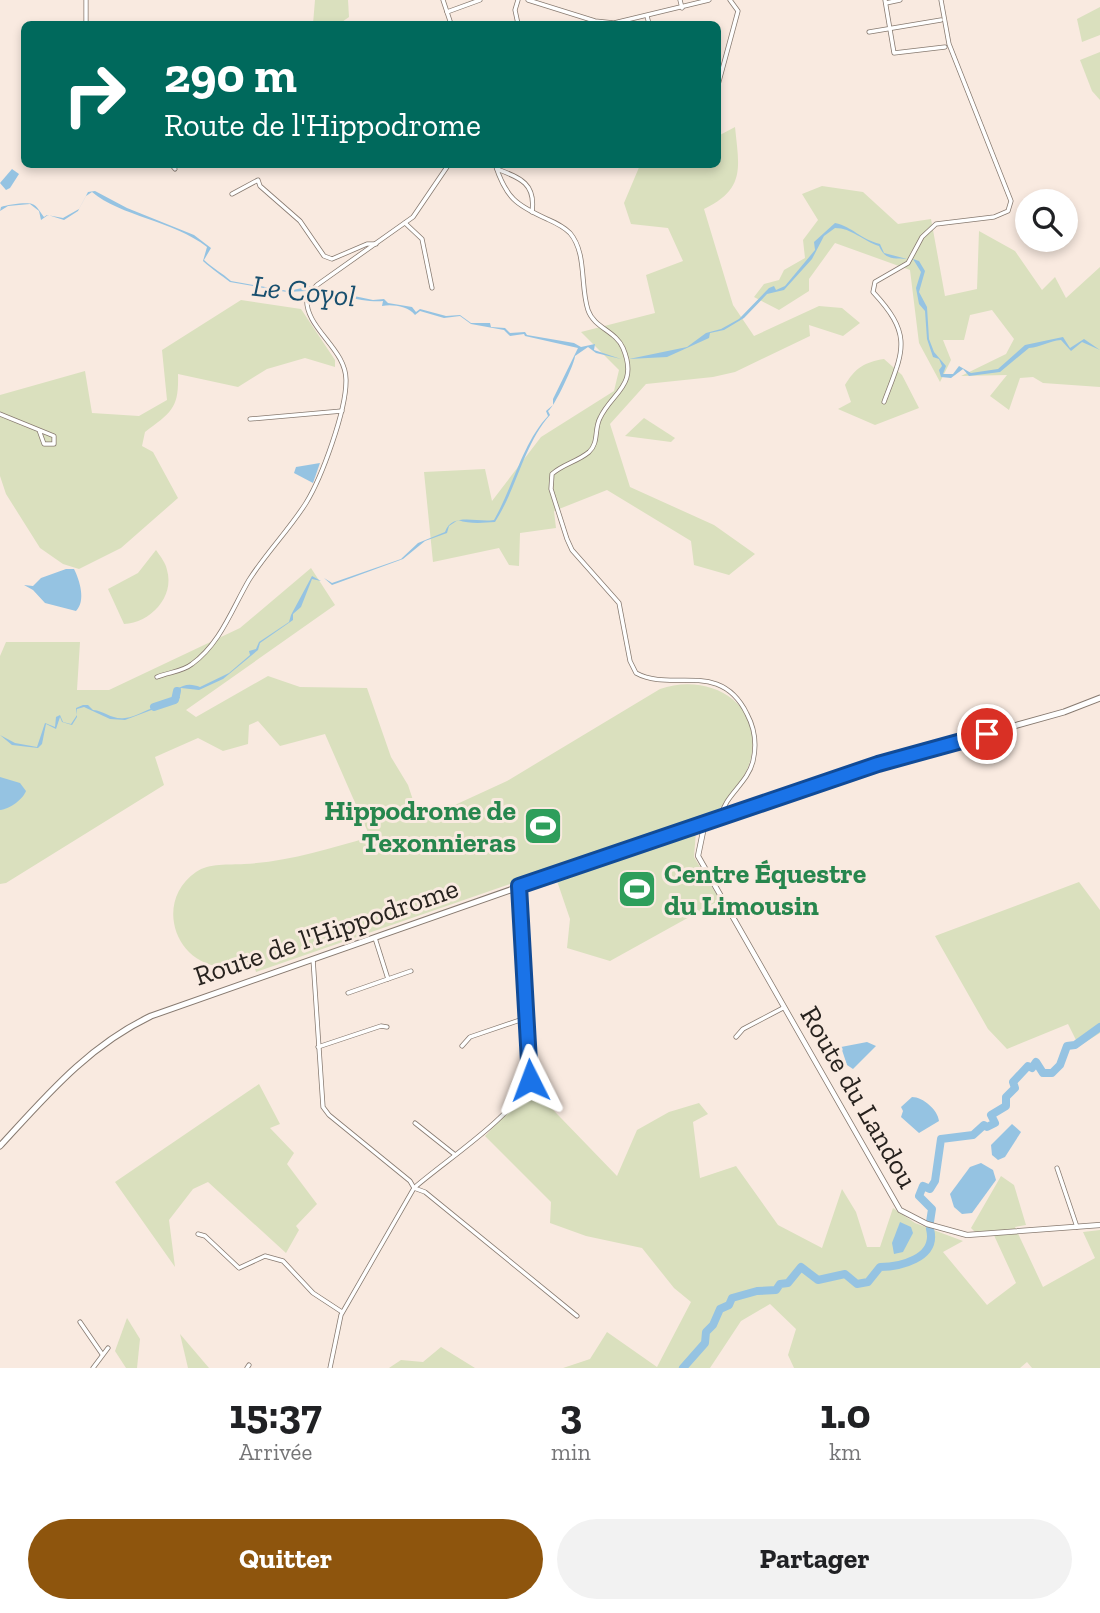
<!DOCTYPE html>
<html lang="fr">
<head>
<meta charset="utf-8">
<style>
	:root { --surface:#fff; --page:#f2f2f2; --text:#202124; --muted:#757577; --accent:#8e550d }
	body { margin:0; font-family:"Zilla Slab",serif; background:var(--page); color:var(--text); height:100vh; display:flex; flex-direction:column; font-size:26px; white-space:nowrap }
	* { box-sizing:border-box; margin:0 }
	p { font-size:23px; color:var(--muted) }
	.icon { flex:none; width:38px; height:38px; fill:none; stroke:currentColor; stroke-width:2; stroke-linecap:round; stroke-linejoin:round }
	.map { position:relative; height:1368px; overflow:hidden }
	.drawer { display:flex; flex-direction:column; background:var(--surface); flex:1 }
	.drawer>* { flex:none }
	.hud { position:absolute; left:21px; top:21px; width:700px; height:147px; border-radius:10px; box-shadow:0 4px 10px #0003; background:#00695c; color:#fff; overflow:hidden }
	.controls { position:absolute; left:1015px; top:189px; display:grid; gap:14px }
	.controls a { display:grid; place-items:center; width:63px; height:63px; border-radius:50%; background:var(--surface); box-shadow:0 4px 10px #0003; font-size:35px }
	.pin { position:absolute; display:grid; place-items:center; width:60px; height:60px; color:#fff; margin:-30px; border:4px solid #fff; border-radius:50%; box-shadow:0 2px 7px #0007 }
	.me { position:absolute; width:77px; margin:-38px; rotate:357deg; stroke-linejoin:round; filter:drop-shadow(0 0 5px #0008) }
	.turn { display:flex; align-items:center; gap:24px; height:147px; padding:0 28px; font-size:32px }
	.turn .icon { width:91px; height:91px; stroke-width:2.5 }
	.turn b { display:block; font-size:49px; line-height:60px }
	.eta { display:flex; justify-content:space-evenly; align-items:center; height:119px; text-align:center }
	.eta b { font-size:42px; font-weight:700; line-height:49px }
	.primary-button { display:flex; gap:14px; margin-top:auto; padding:14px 28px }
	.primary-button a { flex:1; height:80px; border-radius:42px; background:var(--accent); color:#fff; font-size:28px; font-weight:700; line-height:80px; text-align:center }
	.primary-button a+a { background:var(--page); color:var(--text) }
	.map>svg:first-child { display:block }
	.green { fill:#dae0be }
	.water { fill:#95c3e2 }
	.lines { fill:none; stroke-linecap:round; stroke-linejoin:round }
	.river { stroke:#95c3e2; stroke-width:8 }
	.minor-casing { stroke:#877a70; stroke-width:5 }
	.tertiary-casing { stroke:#877a70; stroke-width:6 }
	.secondary-casing { stroke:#877a70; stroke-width:7 }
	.minor { stroke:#fff; stroke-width:3.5 }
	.tertiary { stroke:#fff; stroke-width:4.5 }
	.secondary { stroke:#fff; stroke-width:5 }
	.route-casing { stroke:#114b97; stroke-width:18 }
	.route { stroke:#1a73e8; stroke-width:12 }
	.labels { text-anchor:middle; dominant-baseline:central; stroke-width:6; stroke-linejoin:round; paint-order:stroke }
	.leisure-label { font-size:28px; font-weight:bold; fill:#27864d; stroke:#f9eae0; text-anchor:end }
	.street-label { font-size:28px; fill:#27221e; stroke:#f9eae0 }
	.water-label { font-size:30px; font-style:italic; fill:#184f6e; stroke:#f9eae0 }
</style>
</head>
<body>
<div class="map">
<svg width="1100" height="1368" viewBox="0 0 1100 1368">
	<rect width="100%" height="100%" fill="#f9eae0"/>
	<g class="green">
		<polygon points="315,0 348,0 349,17 339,24 313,24"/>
		<polygon points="1100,7 1100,35 1082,42 1077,19"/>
		<polygon points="1100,52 1100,100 1092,91 1080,60"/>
		<path d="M735,127C739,167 746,189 704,209L733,305L754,336L819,306L842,308L860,323L843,336L809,325L810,336L735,372L713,377L646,384L610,424L630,487L714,525L755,554L729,575L694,565L691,541L607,490L554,511L556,528L520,533L519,566L509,565L499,548L433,562L424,472L485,469L492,501L541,437L614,391L619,370L581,332L655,313L646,275L683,261L668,228L631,224L624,203L640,165L718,164V136Z"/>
		<polygon points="822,186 863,192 898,224 931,219 945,296 977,289 979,231 1015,251 1042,290 1055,277 1066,298 1100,267 1100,387 1043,383 1033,377 1020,378 1009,410 990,396 1007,375 961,376 1006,354 1014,339 992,310 970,315 964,340 943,340 951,360 940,382 919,343 910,270 835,243 809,279 809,291 779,310 754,297 764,284 779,280 784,270 805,258 803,240 818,220 802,194"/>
		<path d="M241,300L301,309L335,360V367L305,358L267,369L238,387L178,374C179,408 172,412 145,432L142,446L153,452L178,498L121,548L79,569L63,564L40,548L6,494L0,476V395L85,371L92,413L139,416L167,400L162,350Z"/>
		<path d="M884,359L902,375L919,408L875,425L838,409L851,402L845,385C855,368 865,362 884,359Z"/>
		<polygon points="644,418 675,438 671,442 625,436"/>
		<path d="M156,550C160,556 166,563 167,570C175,597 150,623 124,624L108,589L138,573Z"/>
		<path d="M311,568L335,605L186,710L196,717L268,676L300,687L367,688L391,757L408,785L420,821L507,781L660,689C707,672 764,701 751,758C746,779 730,799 715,813L256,972L253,962C243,964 232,969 221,967C173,962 155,900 196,872C209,863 229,865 244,864C287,862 328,849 370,837L325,734L280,746L258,721L249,725L248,744L223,751L198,738L155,757L164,785L6,883L0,884V656L6,642H80L77,690H109L240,628Z"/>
		<polygon points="696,831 694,857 720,900 610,961 567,948 570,919 556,878"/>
		<polygon points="1079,882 1100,910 1100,1033 1079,1046 1068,1024 1007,1049 988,1029 935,936"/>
		<polygon points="259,1084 280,1124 270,1128 294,1153 287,1164 317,1204 296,1226 299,1230 286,1253 208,1182 193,1189 169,1220 175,1267 115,1182"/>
		<polygon points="531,1087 617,1176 637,1130 669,1112 699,1103 708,1114 693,1122 700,1178 736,1166 778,1225 822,1248 842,1189 856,1212 867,1247 880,1247 893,1208 915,1223 963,1241 943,1252 987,1305 1016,1283 992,1231 975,1232 971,1228 1001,1176 1014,1185 1026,1225 1015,1227 1043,1287 1095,1258 1083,1232 1100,1230 1100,1368 1032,1368 1027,1362 1020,1368 794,1368 788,1355 796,1329 770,1304 741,1321 710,1368 563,1368 590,1359 607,1332 657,1367 691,1302 674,1288 642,1248 586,1236 550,1223 551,1202 485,1136"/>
		<polygon points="127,1318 140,1339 137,1368 126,1368 115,1351"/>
		<polygon points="180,1334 209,1368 188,1368"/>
		<polygon points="441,1347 475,1368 389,1368 401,1360 423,1362"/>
	</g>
	<g class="water">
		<polygon points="12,169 19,174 10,188 6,190 0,183"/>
		<path d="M95,191L127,208L194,235L211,248L204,260C214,269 222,273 231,281L288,291L312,286L306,291L287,292L230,282C221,275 213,270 203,261L207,247C174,221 120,216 92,192L86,196L78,211L64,220L48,215L41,220L39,211L30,204L8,206L0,211L1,207C7,205 26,202 32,204C37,205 41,214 44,217L47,215L63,218L79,209L88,192Z"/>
		<path d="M835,223C853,227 860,239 880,244L884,253L907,259C893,258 885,260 879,246C863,241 852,228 835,228L824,236L812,259L784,290L767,294L744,318L724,330L710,333L709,338L667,357L629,359L687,347L706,333L721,329L739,319L769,288L774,286L776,290L785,286L815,250L814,242Z"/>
		<path d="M913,259L919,261L925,271L919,292L927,307L929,339L934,352L946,366L943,374H953L959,366L971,373L998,369L1025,345L1063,337L1070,348L1084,339L1100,350L1082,342L1071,351L1061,340C1049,341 1041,347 1029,348L1000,372L969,376L963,369L951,378L941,377L939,370L942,366L939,359L933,357L927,339L925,311L919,304L916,288L921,272Z"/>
		<path d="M316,288L373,300L384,299L388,303L412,307L416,312L420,309L446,316L460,315L471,323H490L491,327L505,328L510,333L525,332L527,335L574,343L581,347L595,344L594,350L621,359L596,353L588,347L575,356C575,363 554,408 548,411L550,415C524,444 517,488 495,522C482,523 469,524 458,520L449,526L447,533L425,541L403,559L332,585L324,578L332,583L401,559L418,543L445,532C452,512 477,523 494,520C513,487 523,442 548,416L546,411L553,405V399L578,348L525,336L524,334L510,336L504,330L471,324L460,316L444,318L420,311L415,315C408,306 392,304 382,306L383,301C365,303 332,294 316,288Z"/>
		<polygon points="320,463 313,483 294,473 296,467"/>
		<path d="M66,569H74C80,581 86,601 76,611L45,603L33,590L24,585L33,586L41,578Z"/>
		<path d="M312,576L321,581L312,579L301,607L293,614V620L260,643L258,650L223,679L199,690L181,688L178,693L180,698L175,700L176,690C185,683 192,684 200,687L229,673L250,655L249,651L256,649L259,642L289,622L291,615Z"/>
		<path d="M83,705H88L93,710C105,711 112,720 125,718C138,717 148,707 162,706L125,720L110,719L84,707L77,709V717L72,725L62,722L60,717L56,729L46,724L42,744L38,748L12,745L0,735L15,743L37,747L45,723L55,727L56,717L60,715L63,722L71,724L77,715L76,708Z"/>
		<path d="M0,777L20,783L26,791C23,799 10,809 0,810Z"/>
		<polygon points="867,1042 876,1046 853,1069 847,1065 841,1047"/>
		<path d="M912,1097C923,1097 938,1110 939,1121L919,1133L901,1117L903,1111L901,1107Z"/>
		<polygon points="1012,1124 1021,1132 1005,1157 998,1160 992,1155 991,1145"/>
		<polygon points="981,1163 993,1170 996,1180 972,1213 962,1214 954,1207 950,1194 970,1167"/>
		<polygon points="900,1222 911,1227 913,1233 903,1252 894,1254 892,1243"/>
	</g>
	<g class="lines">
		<g class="river">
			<polyline points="154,707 175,700 177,691"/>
			<polyline points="930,1222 932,1209 919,1196 923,1186 930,1189 935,1181 941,1139 973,1135 984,1125 987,1127 995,1123 991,1115 1006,1106 1006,1097 1015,1088 1013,1082 1028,1066 1032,1068 1036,1062 1043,1073 1052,1073 1060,1065 1067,1046 1075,1045 1100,1027"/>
			<path d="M683,1368L705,1343L706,1332L713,1325L720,1309L729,1305L732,1298L757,1291L776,1290L780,1284L788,1283L801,1267L818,1280L845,1274L857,1284L868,1282L880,1267C898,1267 938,1259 930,1229"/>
		</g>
		<g class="minor-casing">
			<g id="minor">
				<polyline points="443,0 451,24"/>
				<polyline points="528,0 595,21 614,23 709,0"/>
				<polyline points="680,0 682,8"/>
				<polyline points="885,0 894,53 945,47"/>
				<polyline points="886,3 900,0"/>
				<polyline points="447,12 480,0"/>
				<polyline points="647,16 649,24"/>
				<polyline points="86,24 86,0"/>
				<polyline points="518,24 515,10 518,0"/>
				<polyline points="869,32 941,20"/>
				<polyline points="718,85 738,11 730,0"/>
				<polyline points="171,164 175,169"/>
				<path d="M495,164C506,198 516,205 547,219C556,223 563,226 570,233C587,253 580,286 588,310C594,328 616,331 623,348C639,386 612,392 600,418C594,429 599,443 589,452C577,462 563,464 552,474L551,489L567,539L572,550L619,603L630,661L636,673C672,693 720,659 747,714C755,729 757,744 753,761C748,783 725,795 721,816"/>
				<path d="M497,169C521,178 536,184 532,212"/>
				<polyline points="232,194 258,180 260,186 300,221 324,256 332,259 367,244 376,244"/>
				<polyline points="405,223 422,239 432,288"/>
				<path d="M884,402C903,351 914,336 873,292L875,282L908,263L922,237L936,224L994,217L1008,211L1011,201L949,44L941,0"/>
				<polyline points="0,414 54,436 54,444 44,444 39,430"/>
				<polyline points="250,419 342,411"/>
				<path d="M157,677C169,672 182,672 192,664C220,644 232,609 249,580C266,553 289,530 306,503C322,477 346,411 346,381C347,348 303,328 307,296L317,285L413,217L449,164"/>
				<polyline points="313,959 323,1107 329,1115 410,1181 414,1188 341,1315 330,1368"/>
				<polyline points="388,979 411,971"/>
				<polyline points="348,993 388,979 375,938"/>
				<polyline points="736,1037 743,1029 783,1008"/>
				<polyline points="462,1046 470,1037 526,1018"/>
				<polyline points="318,1047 381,1026 387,1027"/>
				<polyline points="415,1123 454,1154"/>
				<polyline points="1057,1168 1077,1227"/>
				<path d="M414,1188C446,1160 513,1117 530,1080L519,886"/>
				<polyline points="414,1188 425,1192 577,1316"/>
				<polyline points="198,1234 205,1236 239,1268 265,1256 283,1261 313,1293 342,1312"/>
				<polyline points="80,1322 102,1354"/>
				<polyline points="93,1368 108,1348"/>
				<polyline points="247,1368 249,1365"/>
			</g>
		</g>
		<g class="tertiary-casing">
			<polyline id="tertiary" points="705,822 698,856 900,1210 927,1224 967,1235 1100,1225"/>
		</g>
		<g class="secondary-casing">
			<path id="secondary" d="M0,1146C46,1096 88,1046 151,1016L721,816L878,764L1064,712L1100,698"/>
		</g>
		<use href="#minor" class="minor"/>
		<use href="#tertiary" class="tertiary"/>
		<use href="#secondary" class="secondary"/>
	</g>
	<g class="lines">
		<g class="route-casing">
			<polyline id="route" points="530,1080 519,886 878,764 987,734"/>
		</g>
		<use href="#route" class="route"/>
	</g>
	<defs>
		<g id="stadium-square" transform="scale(2.0125)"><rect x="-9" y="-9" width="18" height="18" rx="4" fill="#2e9e5b" stroke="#f9eae0"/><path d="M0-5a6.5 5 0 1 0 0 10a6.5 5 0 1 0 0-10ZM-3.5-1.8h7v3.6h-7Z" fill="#fff"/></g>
	</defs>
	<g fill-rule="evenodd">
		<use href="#stadium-square" x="543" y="826"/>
		<use href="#stadium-square" x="637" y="889"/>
	</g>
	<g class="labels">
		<g class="leisure-label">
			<text x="516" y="810">Hippodrome de<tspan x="516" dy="32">Texonnieras</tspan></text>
			<text x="664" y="873" text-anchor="start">Centre Équestre<tspan x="664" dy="32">du Limousin</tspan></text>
		</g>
		<g class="street-label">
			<text transform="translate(326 932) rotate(-19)">Route de l'Hippodrome</text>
			<text transform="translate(859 1097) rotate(60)">Route du Landou</text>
		</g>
		<g class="water-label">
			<text transform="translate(304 291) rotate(6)">Le Coyol</text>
		</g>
	</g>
</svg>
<div class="controls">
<a><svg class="icon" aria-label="search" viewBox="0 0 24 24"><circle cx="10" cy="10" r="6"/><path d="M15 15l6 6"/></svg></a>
</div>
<div class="pin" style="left:987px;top:734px;background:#d93025"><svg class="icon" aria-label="arrive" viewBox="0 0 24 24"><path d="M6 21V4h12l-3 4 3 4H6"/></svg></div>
<svg class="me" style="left:530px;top:1080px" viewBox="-20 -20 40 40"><path d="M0-17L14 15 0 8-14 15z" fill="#1a73e8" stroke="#fff" stroke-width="4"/></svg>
<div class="hud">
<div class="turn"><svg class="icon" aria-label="right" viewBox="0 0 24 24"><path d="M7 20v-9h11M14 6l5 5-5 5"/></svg><div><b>290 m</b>Route de l'Hippodrome</div></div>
</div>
</div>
<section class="drawer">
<div class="eta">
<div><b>15:37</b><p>Arrivée</p></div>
<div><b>3</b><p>min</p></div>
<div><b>1.0</b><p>km</p></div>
</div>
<div class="primary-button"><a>Quitter</a><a>Partager</a></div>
</section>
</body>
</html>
